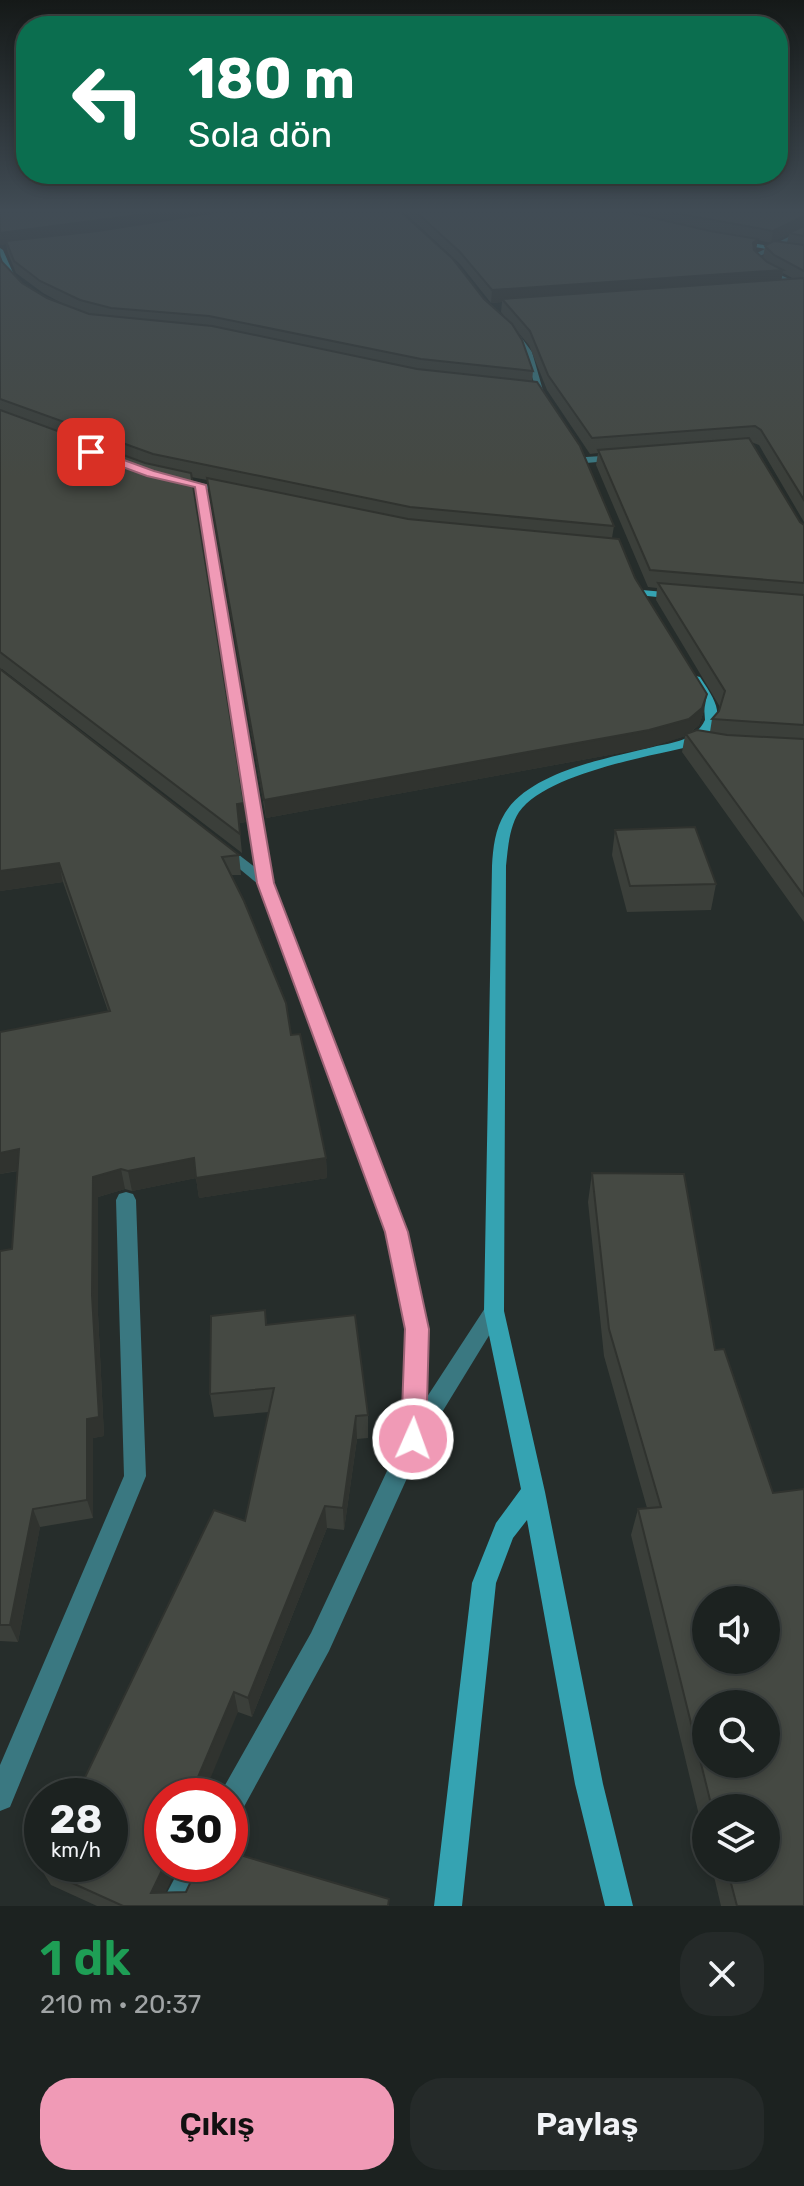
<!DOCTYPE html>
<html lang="tr">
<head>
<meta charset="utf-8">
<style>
	:root { --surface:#1c2220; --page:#252a29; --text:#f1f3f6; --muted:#a0a4a5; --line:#3a3f3e; --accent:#f09ab6 }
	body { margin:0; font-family:Rubik,sans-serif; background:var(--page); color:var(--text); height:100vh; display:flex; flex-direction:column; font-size:30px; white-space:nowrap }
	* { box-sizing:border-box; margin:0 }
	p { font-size:26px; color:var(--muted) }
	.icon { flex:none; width:44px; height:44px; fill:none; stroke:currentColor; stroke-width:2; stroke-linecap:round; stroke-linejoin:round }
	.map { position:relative; height:1906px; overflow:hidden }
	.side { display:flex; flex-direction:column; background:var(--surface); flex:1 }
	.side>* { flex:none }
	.hud { position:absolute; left:16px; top:16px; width:772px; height:168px; border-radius:32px; box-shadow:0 4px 12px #0003,0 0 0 2px var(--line); background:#0b6e4f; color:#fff; overflow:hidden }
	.buttons { position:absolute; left:692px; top:1586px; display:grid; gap:16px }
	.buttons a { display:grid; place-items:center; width:88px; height:88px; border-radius:50%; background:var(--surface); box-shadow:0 4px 12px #0003,0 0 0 2px var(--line); font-size:40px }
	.speed { position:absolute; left:24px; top:1778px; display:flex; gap:16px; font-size:40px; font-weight:700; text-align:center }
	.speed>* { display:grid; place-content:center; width:104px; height:104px; border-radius:50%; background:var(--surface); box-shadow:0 4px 12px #0003,0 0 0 2px var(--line); line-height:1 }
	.speed small { font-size:20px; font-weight:400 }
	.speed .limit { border:12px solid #d22; background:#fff; color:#111 }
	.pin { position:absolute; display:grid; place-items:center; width:68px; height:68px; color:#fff; margin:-34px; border-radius:16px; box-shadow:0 4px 12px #0006 }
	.me { position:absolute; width:88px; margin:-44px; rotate:2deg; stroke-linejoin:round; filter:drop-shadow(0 0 6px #0008) }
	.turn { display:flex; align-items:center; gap:28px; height:168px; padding:0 40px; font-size:36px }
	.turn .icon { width:104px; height:104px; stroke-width:2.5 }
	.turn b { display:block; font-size:56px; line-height:68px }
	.round { display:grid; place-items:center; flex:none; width:84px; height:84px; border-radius:32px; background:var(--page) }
	.overview { display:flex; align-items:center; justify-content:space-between; height:136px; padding:0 40px }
	h1 { font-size:48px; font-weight:600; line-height:60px; color:#1e9e55 }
	.action { display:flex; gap:16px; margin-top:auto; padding:16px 40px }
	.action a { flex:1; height:92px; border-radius:32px; background:var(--accent); color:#111; font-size:32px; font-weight:600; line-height:92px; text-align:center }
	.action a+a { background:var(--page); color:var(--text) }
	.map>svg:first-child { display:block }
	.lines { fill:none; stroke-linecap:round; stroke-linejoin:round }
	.street { fill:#3a7881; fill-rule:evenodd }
	.secondary { fill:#35a3b2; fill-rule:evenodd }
	.wall { fill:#3b3f3a; fill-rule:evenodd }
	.shaded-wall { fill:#30332f }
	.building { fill:#454943; stroke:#30332f; stroke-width:2; fill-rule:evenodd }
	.route { fill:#f09ab6; stroke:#9c6476; stroke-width:2 }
</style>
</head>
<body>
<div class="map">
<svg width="804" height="1906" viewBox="0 0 804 1906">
	<rect width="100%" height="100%" fill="#262d2b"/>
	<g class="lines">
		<g class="street">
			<polygon points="804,229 804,233 760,256 760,260 770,270 804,286 804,291 766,272 754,260 755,254"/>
			<polygon points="509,329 515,329 532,352 544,394 537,392 524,352"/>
			<polygon points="618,455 621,456 621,460 586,463 581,460 586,457"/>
			<polygon points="173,476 233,491 228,494 206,489 274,883 407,1232 428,1329 425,1400 487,1305 494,1302 501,1305 504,1311 422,1445 329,1651 240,1814 230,1818 230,1796 220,1794 311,1633 402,1439 406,1329 387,1232 259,885 218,851 225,847 230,848 256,868 195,487 170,481 168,479"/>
			<polygon points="126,1192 133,1194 136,1200 146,1476 10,1807 0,1811 0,1765 124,1476 116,1200 119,1194"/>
			<polygon points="182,1864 211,1864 190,1906 160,1906"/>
		</g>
		<g class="secondary">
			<polygon points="738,241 804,251 804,255 736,244"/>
			<path d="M0,248L3,250L14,275L21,284H17C5,275 0,263 0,248Z"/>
			<polygon points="642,590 676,593 682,596 676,599 638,595 638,591"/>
			<path d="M696,676L700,677C720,707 727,719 697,745C651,756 547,773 519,812C509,828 508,848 506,866L504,1311L545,1492L603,1784L633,1906H605L575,1784L527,1520L513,1538L496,1583L462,1906H434L472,1583L496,1523L521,1489L484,1311L492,866C493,848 495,829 505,813C531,771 609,758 653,747C674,742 695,741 705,720L704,706L690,680Z"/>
		</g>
	</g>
	<g class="wall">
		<path d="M0,212L484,299L508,321L501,312L502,302L491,303L460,264L404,212H804V522L759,445L751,442L800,522L804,525V922L682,752L685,736L647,748L266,818L207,480L191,477L246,822L239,823L242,853L2,669H0L239,855L241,875H231L291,1035L326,1158L327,1178L199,1198L196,1178L132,1191L125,1189L98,1197V1314L104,1436L93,1438V1518L40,1527L18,1642L0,1641V1251L12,1249L18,1171L0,1174V1032L108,1011L63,882L0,891V257L2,262L22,283L47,298L67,306L43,293L16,273L8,253L6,244L0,245ZM789,234L787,243L774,241ZM758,240L771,243L765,246L763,258L767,262L755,251ZM783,273L794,279L781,280ZM515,329L529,345L547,390L590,454L598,453L596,465L648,587L657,588L656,600L720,707L719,711L712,719L710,732H691L699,725L704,711L635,578L612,538L614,526L532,382L533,371Z"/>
		<polygon points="615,830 716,884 711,910 627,912 612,855"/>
		<polygon points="592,1173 715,1350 773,1493 804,1906 721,1906 712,1868 766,1868 766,1808 706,1808 706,1844 631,1535 638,1509 647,1508 604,1356 588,1202"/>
		<polygon points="265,1310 267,1325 368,1415 368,1438 357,1439 344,1530 327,1528 252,1717 238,1712 162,1796 165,1893 389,1906 97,1906 51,1885 41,1869 245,1521 269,1412 214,1417 210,1394"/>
	</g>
	<g class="shaded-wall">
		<polygon points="161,212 248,212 0,245 0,233"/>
		<polygon points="804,216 804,226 771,243 773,231"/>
		<polygon points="758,239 756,250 751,255 753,243"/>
		<polygon points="783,270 781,283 502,299 502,302 491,303 492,290"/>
		<polygon points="707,694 704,711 699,725 686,736 647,748 266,818 264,800"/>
		<polygon points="244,803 246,822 239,823 237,804"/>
		<polygon points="59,863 63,882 0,891 0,871"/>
		<polygon points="19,1149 25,1169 0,1174 0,1153"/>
		<polygon points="194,1158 326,1158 327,1178 199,1198 196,1178 132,1191 128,1171"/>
		<polygon points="121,1169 125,1189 98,1197 98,1314 104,1436 93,1438 93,1518 87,1500 87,1419 92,1295 93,1177"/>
		<polygon points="356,1416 357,1439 344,1530 343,1508"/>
		<polygon points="325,1506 327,1528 252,1717 248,1698"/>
		<polygon points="33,1509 40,1527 18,1642 10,1625"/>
		<polygon points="234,1692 238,1712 203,1796 190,1796"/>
		<polygon points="165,1864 179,1864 159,1906 151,1893"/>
	</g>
	<g class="building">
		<polygon points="0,212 161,212 0,233"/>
		<polygon points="218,212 401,212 452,258 484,299 512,324 522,340 533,371 421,359 209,316 111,308 80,300 40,281 14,261 6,241 98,231"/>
		<polygon points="416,212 628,212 710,231 758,239 753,243 754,250 767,262 783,270 492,290 460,252"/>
		<polygon points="669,212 804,212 804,216 773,231"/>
		<polygon points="804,226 804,236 789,233"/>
		<polygon points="774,241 804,245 804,271 774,255 765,246"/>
		<polygon points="0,257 2,262 22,283 47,298 89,314 212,326 417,369 537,382 580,446 614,526 410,507 153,454 0,399"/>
		<polygon points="804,278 804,500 761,430 755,426 592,438 548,375 530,331 502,299"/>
		<polygon points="0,410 145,463 191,473 244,803 237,804 240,834 0,652"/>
		<polygon points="749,438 800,522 804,525 804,583 650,570 598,450"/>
		<polygon points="207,478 408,519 619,539 635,578 707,694 702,708 689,719 649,730 264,800"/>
		<polygon points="658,583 804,595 804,725 712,719 719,711 725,691"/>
		<polygon points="0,669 239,855 222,857 244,901 286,1003 291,1035 300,1034 326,1158 196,1178 194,1158 128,1171 121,1169 93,1177 92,1295 99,1417 87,1419 87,1500 33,1509 10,1625 0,1625 0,1251 12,1249 19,1149 0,1153 0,1032 110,1011 59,863 0,871"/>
		<polygon points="697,730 727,735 804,739 804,896 686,734"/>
		<polygon points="695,827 716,884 630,886 615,830"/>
		<path d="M592,1173L684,1174L715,1350L724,1349L773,1493L804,1489V1906H737L727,1868H766V1808H712L638,1509L661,1507L609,1329ZM706,1600H766V1660H706ZM706,1704H766V1764H706Z"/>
		<polygon points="265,1310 266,1325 355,1315 368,1415 356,1416 343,1508 325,1506 248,1698 234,1692 190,1796 162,1796 162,1864 165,1864 151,1893 186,1892 199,1864 230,1864 230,1852 389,1899 388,1906 123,1906 41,1869 43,1864 110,1864 110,1796 76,1796 214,1510 245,1521 274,1388 210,1394 211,1316"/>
	</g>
	<linearGradient id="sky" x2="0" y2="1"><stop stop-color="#151918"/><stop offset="0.44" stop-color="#414c55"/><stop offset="1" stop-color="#414c55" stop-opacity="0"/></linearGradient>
	<rect width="804" height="478" fill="url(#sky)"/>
	<polygon class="route" points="91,448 154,471 206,485 274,883 408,1232 429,1329 426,1439 422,1447 413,1451 404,1447 401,1439 405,1329 385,1232 257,883 195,487 147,476 87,454 85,452"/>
</svg>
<div class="buttons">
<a><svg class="icon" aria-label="sound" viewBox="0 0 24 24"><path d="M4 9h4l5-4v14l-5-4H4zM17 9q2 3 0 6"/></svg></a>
<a><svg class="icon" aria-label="search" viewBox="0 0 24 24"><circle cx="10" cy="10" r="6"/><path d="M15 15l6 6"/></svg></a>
<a><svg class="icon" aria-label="layers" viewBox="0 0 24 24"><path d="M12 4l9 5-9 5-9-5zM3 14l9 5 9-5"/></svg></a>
</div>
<div class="speed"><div>28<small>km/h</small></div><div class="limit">30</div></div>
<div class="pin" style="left:91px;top:452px;background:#d93025"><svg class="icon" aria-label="arrive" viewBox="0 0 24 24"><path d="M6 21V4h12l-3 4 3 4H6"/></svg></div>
<svg class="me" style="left:413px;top:1439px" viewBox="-20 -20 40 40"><circle r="17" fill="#f09ab6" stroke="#fff" stroke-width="3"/><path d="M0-11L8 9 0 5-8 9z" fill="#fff"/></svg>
<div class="hud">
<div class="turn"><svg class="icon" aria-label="left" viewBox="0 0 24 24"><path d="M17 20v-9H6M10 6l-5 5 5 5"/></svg><div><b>180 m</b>Sola dön</div></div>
</div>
</div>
<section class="side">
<div class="overview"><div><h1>1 dk</h1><p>210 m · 20:37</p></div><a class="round"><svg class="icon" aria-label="close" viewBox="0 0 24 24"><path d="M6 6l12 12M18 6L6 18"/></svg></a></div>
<div class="action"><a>Çıkış</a><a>Paylaş</a></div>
</section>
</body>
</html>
